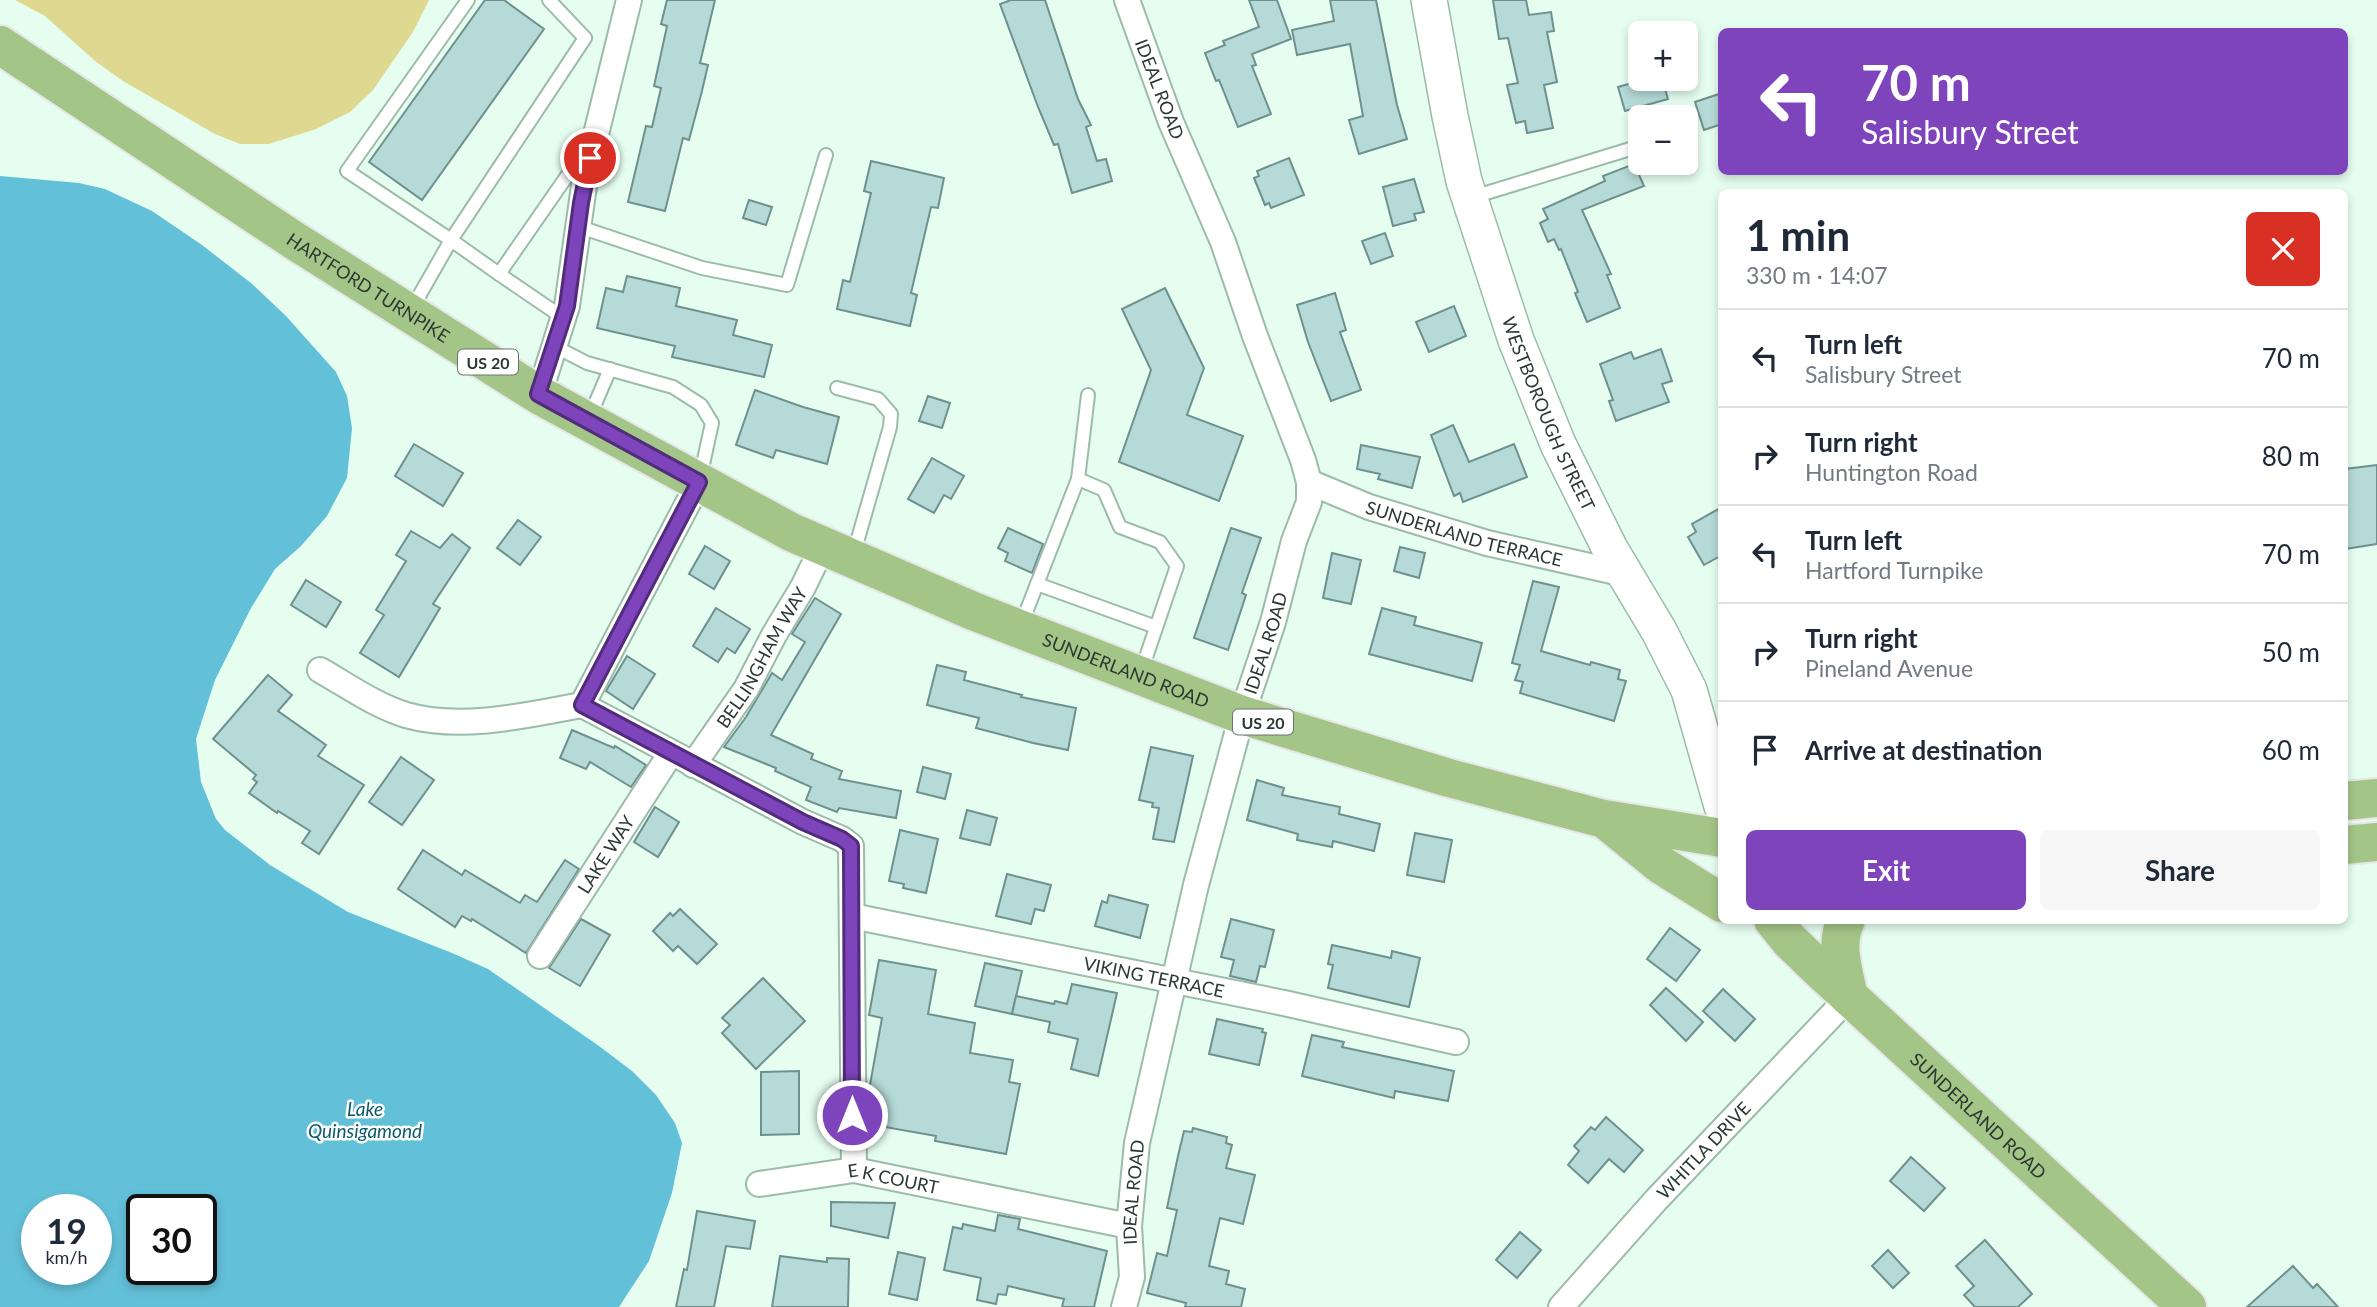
<!DOCTYPE html>
<html lang="en">
<head>
<meta charset="utf-8">
<style>
	:root { --surface:#fff; --page:#f6f6f7; --text:#1f2937; --muted:#747a83; --line:#e0e1e3; --accent:#7d44bb }
	body { margin:0; font-family:Lato,sans-serif; background:var(--page); color:var(--text); height:100vh; display:flex; flex-direction:column; font-size:26px; white-space:nowrap }
	* { box-sizing:border-box; margin:0 }
	p { font-size:23px; color:var(--muted) }
	.icon { flex:none; width:38px; height:38px; fill:none; stroke:currentColor; stroke-width:2; stroke-linecap:round; stroke-linejoin:round }
	.map { position:relative; flex:1; overflow:hidden }
	.side { position:absolute; left:1718px; top:189px; width:630px; height:735px; display:flex; flex-direction:column; background:var(--surface); border-radius:10px; box-shadow:0 4px 10px #0003 }
	.side>* { flex:none }
	.hud { position:absolute; left:1718px; top:28px; width:630px; height:147px; border-radius:10px; box-shadow:0 4px 10px #0003; background:#7d44bb; color:#fff; overflow:hidden }
	.controls { position:absolute; left:1628px; top:21px; display:grid; gap:14px }
	.controls a { display:grid; place-items:center; width:70px; height:70px; border-radius:10px; background:var(--surface); box-shadow:0 4px 10px #0003; font-size:35px }
	.speed { position:absolute; left:21px; top:1194px; display:flex; gap:14px; font-size:35px; font-weight:700; text-align:center }
	.speed>* { display:grid; place-content:center; width:91px; height:91px; border-radius:50%; background:var(--surface); box-shadow:0 4px 10px #0003; line-height:1 }
	.speed small { font-size:18px; font-weight:400 }
	.speed .limit { border:4px solid #111; border-radius:10px; background:#fff; color:#111 }
	.pin { position:absolute; display:grid; place-items:center; width:60px; height:60px; color:#fff; margin:-30px; border:4px solid #fff; border-radius:50%; box-shadow:0 2px 7px #0007 }
	.me { position:absolute; width:77px; margin:-38px; rotate:0deg; stroke-linejoin:round; filter:drop-shadow(0 0 5px #0008) }
	.turn { display:flex; align-items:center; gap:24px; height:147px; padding:0 28px; font-size:32px }
	.turn .icon { width:91px; height:91px; stroke-width:2.5 }
	.turn b { display:block; font-size:49px; line-height:60px }
	.round { display:grid; place-items:center; flex:none; width:74px; height:74px; border-radius:10px; background:var(--page) }
	.summary { display:flex; align-items:center; justify-content:space-between; height:119px; padding:0 28px }
	h1 { font-size:42px; font-weight:700; line-height:52px }
	.primary-button { display:flex; gap:14px; margin-top:auto; padding:14px 28px }
	.primary-button a { flex:1; height:80px; border-radius:10px; background:var(--accent); color:#fff; font-size:28px; font-weight:700; line-height:80px; text-align:center }
	.primary-button a+a { background:var(--page); color:var(--text) }
	ul { padding:0; list-style:none }
	li { display:flex; align-items:center; gap:21px; height:98px; padding:0 28px; border-top:2px solid var(--line) }
	li div { flex:1 }
	li b { display:block; font-size:26px }
	li em { font-style:normal }
	.map>svg:first-child { display:block }
	.green { fill:#ded890 }
	.water { fill:#63c0d9; fill-rule:evenodd }
	.building { fill:#b5dad7; stroke:#6e918e; stroke-width:2 }
	.lines { fill:none; stroke-linecap:round; stroke-linejoin:round }
	.lane-casing { stroke:#9dbbaa; stroke-width:16 }
	.street-casing { stroke:#9dbbaa; stroke-width:28 }
	.secondary-casing { stroke:#9dbbaa; stroke-width:38 }
	.primary-casing { stroke:#e6e7e6; stroke-width:42 }
	.lane { stroke:#fff; stroke-width:12 }
	.street { stroke:#fff; stroke-width:24 }
	.secondary { stroke:#fff; stroke-width:35 }
	.primary { stroke:#a4c588; stroke-width:38 }
	.route-casing { stroke:#512c7a; stroke-width:18 }
	.route { stroke:#7d44bb; stroke-width:12 }
	.labels { text-anchor:middle; dominant-baseline:central; stroke-width:5; stroke-linejoin:round; paint-order:stroke }
	.shield { fill:#fff; stroke:#6b7470; stroke-width:2 }
	.shield-label { font-size:16px; font-weight:bold; fill:#2c3832 }
	.street-label { font-size:18px; fill:#2c3832; stroke:#fff }
	.water-label { font-size:19px; font-style:italic; fill:#095b6d; stroke:#fff }
</style>
</head>
<body>
<div class="map">
<svg width="2377" height="1307" viewBox="0 0 2377 1307">
	<rect width="100%" height="100%" fill="#e5fef0"/>
	<polygon class="green" points="15,0 429,0 413,32 373,90 350,112 316,129 269,144 240,144 215,134 123,81 95,61 45,16"/>
	<path class="water" d="M0,176L79,183L105,189L152,211L202,245L251,283L286,316L336,372L347,396L352,428L347,478L327,516L301,546L275,569L251,608L215,680L196,739L201,782L216,819L225,830L270,865L348,912L452,953L488,969L599,1046L632,1071L656,1095L675,1123L682,1143L672,1193L649,1261L619,1307H0ZM37,1209H96V1269H37ZM142,1209H201V1269H142Z"/>
	<g class="building">
		<polygon points="485,0 504,0 544,29 422,200 369,162"/>
		<polygon points="667,0 715,0 700,63 708,65 702,91 689,140 683,138 665,211 628,202 646,126 652,127 661,88 654,86 667,26 661,24"/>
		<polygon points="1011,0 1045,0 1078,99 1091,125 1086,127 1097,161 1106,159 1112,181 1072,193 1058,144 1054,145 1038,107 1000,4"/>
		<polygon points="1249,0 1277,0 1291,39 1252,54 1256,65 1252,66 1271,114 1238,127 1219,80 1216,81 1205,53 1225,45 1223,41 1259,27"/>
		<polygon points="1330,0 1376,0 1397,105 1407,139 1359,154 1349,120 1363,116 1350,44 1297,55 1292,30 1334,21"/>
		<polygon points="1493,0 1526,0 1529,15 1551,12 1554,31 1547,32 1557,82 1544,85 1553,128 1527,133 1525,121 1516,123 1507,85 1518,83 1508,38 1499,39"/>
		<polygon points="1646,79 1662,79 1668,99 1625,111 1618,87"/>
		<polygon points="1722,93 1722,124 1704,130 1695,102"/>
		<polygon points="1289,158 1304,195 1271,208 1269,203 1265,205 1254,178 1259,176 1257,171"/>
		<polygon points="871,161 944,178 938,208 931,207 911,293 917,295 910,326 837,309 843,280 850,282 871,193 864,191"/>
		<polygon points="1634,164 1644,186 1582,210 1611,274 1607,275 1620,308 1587,322 1575,293 1578,292 1561,249 1559,250 1554,239 1548,242 1540,223 1548,219 1543,209 1605,181 1603,176"/>
		<polygon points="1414,179 1424,212 1414,214 1416,220 1393,226 1383,187"/>
		<polygon points="749,200 772,207 766,225 743,218"/>
		<polygon points="1385,233 1393,256 1371,264 1362,241"/>
		<polygon points="627,276 680,288 676,306 737,320 733,335 772,345 764,377 672,357 675,346 597,328 606,288 623,292"/>
		<polygon points="1165,288 1204,368 1187,415 1243,436 1219,501 1119,462 1151,370 1122,309"/>
		<polygon points="1335,293 1346,330 1340,332 1361,390 1331,401 1308,342 1297,305"/>
		<polygon points="1454,306 1466,336 1429,352 1416,322"/>
		<polygon points="1661,349 1672,381 1662,384 1669,402 1616,421 1609,401 1613,400 1600,364 1631,352 1634,359"/>
		<polygon points="755,390 803,407 839,417 827,464 776,450 773,458 736,445"/>
		<polygon points="928,396 950,403 942,428 919,421"/>
		<polygon points="1453,425 1469,462 1514,444 1527,477 1463,502 1460,493 1454,496 1431,435"/>
		<polygon points="414,444 463,473 443,506 395,476"/>
		<polygon points="1361,445 1420,457 1412,488 1378,479 1380,474 1357,469"/>
		<polygon points="932,458 964,476 951,499 944,495 934,513 908,499"/>
		<polygon points="2377,465 2377,544 2345,549 2345,469"/>
		<polygon points="1722,507 1722,555 1704,565 1688,537 1696,532 1692,524"/>
		<polygon points="518,520 541,537 520,565 497,548"/>
		<polygon points="1008,528 1043,544 1032,573 1005,561 1008,553 998,548"/>
		<polygon points="1231,528 1261,538 1242,593 1246,595 1228,650 1194,638"/>
		<polygon points="411,531 440,548 452,534 470,548 433,604 440,608 399,677 360,653 384,615 376,610 406,561 396,555"/>
		<polygon points="705,546 730,561 714,589 689,574"/>
		<polygon points="1400,547 1425,553 1419,578 1394,571"/>
		<polygon points="1332,553 1361,560 1351,604 1323,598"/>
		<polygon points="306,580 341,602 326,627 291,605"/>
		<polygon points="1533,581 1559,587 1541,651 1590,665 1591,662 1620,670 1618,679 1626,681 1614,721 1520,693 1523,682 1515,680 1520,665 1512,663"/>
		<polygon points="815,598 841,614 771,735 813,754 811,759 842,771 839,779 901,791 896,818 839,808 837,812 806,800 811,787 775,771 776,768 724,747 746,717 772,673 782,680 805,642 792,634"/>
		<polygon points="716,608 750,629 735,653 727,648 718,662 693,646"/>
		<polygon points="1382,608 1416,617 1414,625 1482,643 1472,681 1369,654"/>
		<polygon points="627,656 655,674 633,709 606,691"/>
		<polygon points="937,665 966,672 964,680 1022,695 1021,697 1076,708 1068,750 1033,743 976,728 979,718 927,705"/>
		<polygon points="268,675 292,695 278,711 326,745 318,756 364,785 319,854 302,843 310,831 278,811 277,813 249,793 257,782 253,779 256,775 213,739"/>
		<polygon points="572,730 614,748 615,746 646,765 631,787 590,762 586,769 560,758"/>
		<polygon points="1151,747 1193,756 1174,842 1153,839 1159,808 1152,807 1153,803 1139,800"/>
		<polygon points="401,757 434,780 402,825 369,802"/>
		<polygon points="923,767 951,774 945,799 917,792"/>
		<polygon points="1257,780 1284,788 1282,795 1340,807 1339,814 1380,824 1374,851 1333,841 1332,847 1297,840 1298,834 1247,820"/>
		<polygon points="655,807 679,822 658,857 634,842"/>
		<polygon points="967,810 997,818 990,845 960,838"/>
		<polygon points="900,830 938,839 926,893 903,888 904,884 889,881"/>
		<polygon points="1415,833 1452,840 1444,882 1407,875"/>
		<polygon points="423,850 462,875 465,870 520,903 525,895 537,902 565,860 579,869 526,953 472,919 471,921 462,916 455,927 398,889"/>
		<polygon points="1007,874 1051,885 1044,911 1035,909 1031,924 996,916"/>
		<polygon points="1109,895 1148,905 1140,938 1095,926 1102,901 1107,903"/>
		<polygon points="680,909 717,944 697,964 678,946 673,951 653,931 670,913 673,916"/>
		<polygon points="581,919 610,935 580,986 549,968"/>
		<polygon points="1231,919 1274,930 1265,967 1260,966 1256,982 1230,976 1234,960 1221,957"/>
		<polygon points="1670,928 1700,950 1676,981 1647,959"/>
		<polygon points="1332,945 1391,958 1392,951 1420,958 1409,1007 1328,988 1333,965 1328,964"/>
		<polygon points="879,960 936,970 928,1014 975,1023 970,1053 1013,1060 1009,1082 1020,1084 1006,1154 935,1141 936,1136 868,1124 868,1096 882,1018 869,1015"/>
		<polygon points="985,963 1022,971 1012,1014 975,1006"/>
		<polygon points="763,978 805,1021 756,1069 722,1033 730,1025 722,1018"/>
		<polygon points="1072,984 1117,993 1098,1076 1071,1069 1078,1039 1048,1032 1050,1022 1012,1014 1016,996 1054,1004 1055,1001 1067,1004"/>
		<polygon points="1666,988 1703,1022 1686,1041 1650,1005"/>
		<polygon points="1723,989 1755,1019 1735,1041 1703,1011"/>
		<polygon points="1217,1019 1263,1029 1262,1032 1266,1033 1259,1065 1209,1054"/>
		<polygon points="1312,1035 1344,1042 1342,1047 1454,1071 1448,1101 1395,1091 1394,1098 1302,1076"/>
		<polygon points="799,1071 799,1134 761,1135 761,1072"/>
		<polygon points="1606,1117 1643,1150 1624,1172 1609,1159 1588,1183 1568,1165 1579,1151 1574,1146 1591,1127 1595,1130"/>
		<polygon points="1193,1128 1227,1137 1226,1143 1232,1145 1226,1168 1255,1175 1243,1224 1220,1218 1209,1266 1229,1271 1226,1284 1245,1289 1241,1307 1185,1307 1186,1303 1147,1293 1157,1253 1167,1256 1177,1210 1167,1208 1178,1156 1184,1131 1192,1132"/>
		<polygon points="1911,1157 1945,1188 1924,1211 1890,1181"/>
		<polygon points="831,1202 895,1203 888,1238 831,1226"/>
		<polygon points="697,1211 755,1221 750,1249 726,1246 714,1307 676,1307 684,1269 687,1270"/>
		<polygon points="998,1215 1020,1219 1018,1229 1107,1251 1094,1307 1062,1307 1064,1299 1008,1286 1006,1295 998,1294 996,1304 977,1300 981,1278 944,1270 953,1227 962,1229 963,1224 995,1231"/>
		<polygon points="1520,1232 1541,1250 1517,1278 1496,1260"/>
		<polygon points="1985,1240 2032,1294 2018,1307 1975,1307 1964,1295 1974,1286 1956,1266"/>
		<polygon points="1888,1250 1909,1273 1893,1288 1872,1266"/>
		<polygon points="898,1252 925,1258 917,1300 889,1294"/>
		<polygon points="780,1256 827,1262 827,1258 849,1259 848,1307 772,1307"/>
		<polygon points="2293,1266 2313,1288 2317,1284 2338,1307 2247,1307"/>
	</g>
	<g class="lines">
		<g class="lane-casing">
			<g id="lane">
				<polyline points="468,0 347,171 451,240 585,38 549,0"/>
				<polyline points="1473,197 1640,146"/>
				<polyline points="577,226 702,268 787,285 826,155"/>
				<polyline points="411,310 451,240 499,274"/>
				<polyline points="562,317 499,274 585,150"/>
				<polyline points="554,346 587,363 673,387 701,405 712,423 700,478"/>
				<polyline points="837,388 878,399 891,414 890,427 853,556"/>
				<polyline points="589,418 610,369"/>
				<polyline points="1078,479 1088,395"/>
				<polyline points="1037,584 1156,627"/>
				<polyline points="1021,625 1078,479 1104,490 1120,527 1160,542 1177,566 1141,672"/>
			</g>
		</g>
		<g class="street-casing">
			<g id="street">
				<polyline points="539,395 567,306 585,179 629,0"/>
				<path id="s1" d="M1309,482L1369,507L1487,543L1625,574"/>
				<path d="M320,670C348,686 376,706 406,715C462,731 527,715 582,705"/>
				<polyline points="582,705 803,822 842,839 851,846 854,1170"/>
				<polyline points="582,705 699,482"/>
				<path id="s2" d="M693,765L746,689L774,635L803,587L823,546"/>
				<path id="s3" d="M852,916L1284,1003L1456,1042"/>
				<path id="s4" d="M540,956L671,753"/>
				<path id="s5" d="M759,1184L854,1170L1129,1226"/>
				<path id="s6" d="M1124,1307L1132,1277L1129,1226L1137,1143L1196,885L1242,715L1273,622L1294,541L1309,502V482L1303,460L1255,336L1223,242L1171,122L1127,0"/>
				<path id="s7" d="M1561,1307L1656,1200L1849,997"/>
			</g>
		</g>
		<g class="secondary-casing">
			<g id="secondary">
				<path id="s8" d="M1429,0L1450,116L1464,181L1516,340L1558,444L1610,549L1659,631L1689,690L1722,806"/>
			</g>
		</g>
		<g class="primary-casing">
			<g id="primary">
				<path id="s9" d="M0,45L295,241L539,395L791,532L973,611L1242,715L1449,778L1604,819L1722,838"/>
				<polyline points="2345,801 2377,798"/>
				<polyline points="1608,822 1661,865 1722,903"/>
				<polyline points="2345,845 2377,842"/>
				<path id="s10" d="M1773,920L1789,940L1818,968L2187,1307"/>
				<path d="M1846,920C1834,945 1844,972 1849,997"/>
			</g>
		</g>
		<use href="#lane" class="lane"/>
		<use href="#street" class="street"/>
		<use href="#secondary" class="secondary"/>
		<use href="#primary" class="primary"/>
	</g>
	<g class="lines">
		<g class="route-casing">
			<polyline id="route" points="590,158 581,203 567,306 538,394 699,482 582,705 803,822 842,839 851,846 852,1115"/>
		</g>
		<use href="#route" class="route"/>
	</g>
	<g class="labels">
		<g class="shield">
			<rect x="458" y="349.5" width="60" height="25" rx="5"/>
			<rect x="1233" y="709.5" width="60" height="25" rx="5"/>
		</g>
		<g class="shield-label">
			<text x="488" y="362">US 20</text>
			<text x="1263" y="722">US 20</text>
		</g>
		<g class="street-label">
			<text transform="translate(1160 89) rotate(69)">IDEAL ROAD</text>
			<text stroke="none"><textPath href="#s9" startOffset="441">HARTFORD TURNPIKE</textPath></text>
			<text stroke="none"><textPath href="#s8" startOffset="432">WESTBOROUGH STREET</textPath></text>
			<text stroke="none"><textPath href="#s1" startOffset="164">SUNDERLAND TERRACE</textPath></text>
			<text stroke="none"><textPath href="#s6" startOffset="682">IDEAL ROAD</textPath></text>
			<text stroke="none"><textPath href="#s2" startOffset="128">BELLINGHAM WAY</textPath></text>
			<text stroke="none"><textPath href="#s9" startOffset="1292">SUNDERLAND ROAD</textPath></text>
			<text stroke="none"><textPath href="#s4" startOffset="121">LAKE WAY</textPath></text>
			<text stroke="none"><textPath href="#s3" startOffset="308">VIKING TERRACE</textPath></text>
			<text stroke="none"><textPath href="#s10" startOffset="284">SUNDERLAND ROAD</textPath></text>
			<text stroke="none"><textPath href="#s7" startOffset="212">WHITLA DRIVE</textPath></text>
			<text stroke="none"><textPath href="#s5" startOffset="136">E K COURT</textPath></text>
			<text stroke="none"><textPath href="#s6" startOffset="116">IDEAL ROAD</textPath></text>
		</g>
		<g class="water-label">
			<text x="365" y="1108">Lake<tspan x="365" dy="22">Quinsigamond</tspan></text>
		</g>
	</g>
</svg>
<div class="controls">
<a>+</a>
<a>−</a>
</div>
<div class="speed"><div>19<small>km/h</small></div><div class="limit">30</div></div>
<div class="pin" style="left:590px;top:158px;background:#d93025"><svg class="icon" aria-label="arrive" viewBox="0 0 24 24"><path d="M6 21V4h12l-3 4 3 4H6"/></svg></div>
<svg class="me" style="left:852px;top:1115px" viewBox="-20 -20 40 40"><circle r="17" fill="#7d44bb" stroke="#fff" stroke-width="3"/><path d="M0-11L8 9 0 5-8 9z" fill="#fff"/></svg>
<div class="hud">
<div class="turn"><svg class="icon" aria-label="left" viewBox="0 0 24 24"><path d="M17 20v-9H6M10 6l-5 5 5 5"/></svg><div><b>70 m</b>Salisbury Street</div></div>
</div>
<section class="side">
<div class="summary"><div><h1>1 min</h1><p>330 m · 14:07</p></div><a class="round" style="background:#d93025;color:#fff"><svg class="icon" aria-label="close" viewBox="0 0 24 24"><path d="M6 6l12 12M18 6L6 18"/></svg></a></div>
<ul>
<li><svg class="icon" aria-label="left" viewBox="0 0 24 24"><path d="M17 20v-9H6M10 6l-5 5 5 5"/></svg><div><b>Turn left</b><p>Salisbury Street</p></div><em>70 m</em></li>
<li><svg class="icon" aria-label="right" viewBox="0 0 24 24"><path d="M7 20v-9h11M14 6l5 5-5 5"/></svg><div><b>Turn right</b><p>Huntington Road</p></div><em>80 m</em></li>
<li><svg class="icon" aria-label="left" viewBox="0 0 24 24"><path d="M17 20v-9H6M10 6l-5 5 5 5"/></svg><div><b>Turn left</b><p>Hartford Turnpike</p></div><em>70 m</em></li>
<li><svg class="icon" aria-label="right" viewBox="0 0 24 24"><path d="M7 20v-9h11M14 6l5 5-5 5"/></svg><div><b>Turn right</b><p>Pineland Avenue</p></div><em>50 m</em></li>
<li><svg class="icon" aria-label="arrive" viewBox="0 0 24 24"><path d="M6 21V4h12l-3 4 3 4H6"/></svg><div><b>Arrive at destination</b></div><em>60 m</em></li>
</ul>
<div class="primary-button"><a>Exit</a><a>Share</a></div>
</section>
</div>
</body>
</html>
